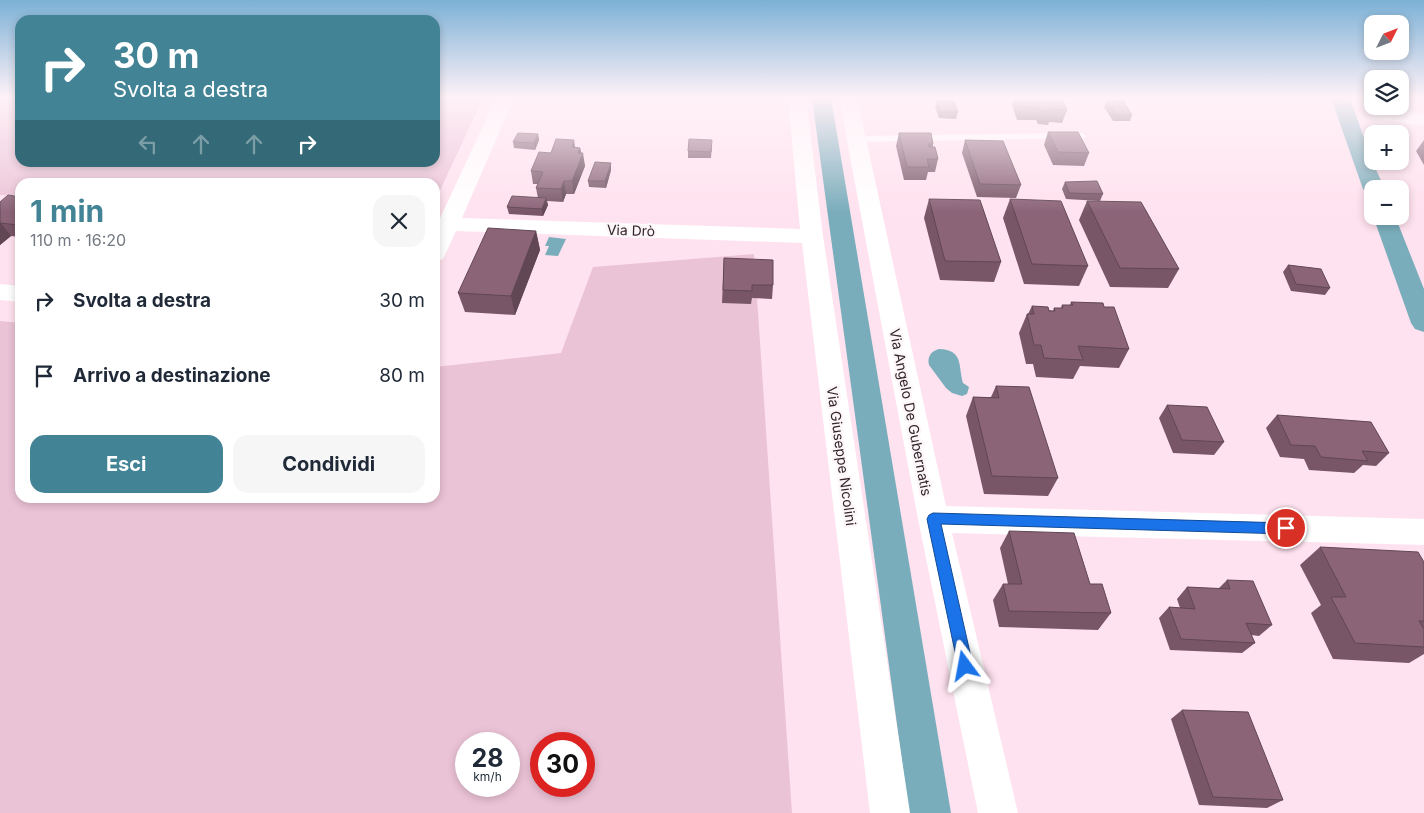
<!DOCTYPE html>
<html lang="it">
<head>
<meta charset="utf-8">
<style>
	:root { --surface:#fff; --page:#f6f6f7; --text:#1f2937; --muted:#747a83; --accent:#428495 }
	body { margin:0; font-family:Inter,sans-serif; background:var(--page); color:var(--text); height:100vh; display:flex; flex-direction:column; font-size:19px; white-space:nowrap }
	* { box-sizing:border-box; margin:0 }
	p { font-size:16px; color:var(--muted) }
	.icon { flex:none; width:28px; height:28px; fill:none; stroke:currentColor; stroke-width:2; stroke-linecap:round; stroke-linejoin:round }
	.map { position:relative; flex:1; overflow:hidden }
	.side { position:absolute; left:15px; top:178px; width:425px; height:325px; display:flex; flex-direction:column; background:var(--surface); border-radius:15px; box-shadow:0 2px 8px #0003 }
	.side>* { flex:none }
	.hud { position:absolute; left:15px; top:15px; width:425px; height:152px; border-radius:15px; box-shadow:0 2px 8px #0003; background:#428495; color:#fff; overflow:hidden }
	.needle { width:32px; rotate:48deg }
	.tools { position:absolute; left:1364px; top:15px; display:grid; gap:10px }
	.tools a { display:grid; place-items:center; width:45px; height:45px; border-radius:10px; background:var(--surface); box-shadow:0 2px 8px #0003; font-size:25px }
	.speed { position:absolute; left:455px; top:732px; display:flex; gap:10px; font-size:25px; font-weight:700; text-align:center }
	.speed>* { display:grid; place-content:center; width:65px; height:65px; border-radius:50%; background:var(--surface); box-shadow:0 2px 8px #0003; line-height:1 }
	.speed small { font-size:12px; font-weight:400 }
	.speed .limit { border:8px solid #d22; background:#fff; color:#111 }
	.pin { position:absolute; display:grid; place-items:center; width:42px; height:42px; color:#fff; margin:-21px; border:2px solid #fff; border-radius:50%; box-shadow:0 1px 5px #0007 }
	.me { position:absolute; width:55px; margin:-28px; rotate:347deg; stroke-linejoin:round; filter:drop-shadow(0 0 4px #0008) }
	.turn { display:flex; align-items:center; gap:18px; height:105px; padding:0 15px; font-size:22px }
	.turn .icon { width:65px; height:65px; stroke-width:2.5 }
	.turn b { display:block; font-size:35px; line-height:42px }
	.lanes { display:flex; align-items:center; height:48px; padding:0 15px; background:#0003; justify-content:center; gap:25px; direction:ltr }
	.lanes .off { opacity:.35 }
	.round { display:grid; place-items:center; flex:none; width:52px; height:52px; border-radius:15px; background:var(--page) }
	.head { display:flex; align-items:center; justify-content:space-between; height:85px; padding:0 15px }
	h1 { font-size:30px; font-weight:700; line-height:38px; color:var(--accent) }
	.action { display:flex; gap:10px; margin-top:auto; padding:10px 15px }
	.action a { flex:1; height:58px; border-radius:15px; background:var(--accent); color:#fff; font-size:20px; font-weight:700; line-height:58px; text-align:center }
	.action a+a { background:var(--page); color:var(--text) }
	ul { padding:0; list-style:none }
	li { display:flex; align-items:center; gap:15px; height:75px; padding:0 15px }
	li div { flex:1 }
	li b { display:block; font-size:19px }
	li em { font-style:normal }
	.map>svg:first-child { display:block }
	.green { fill:#ebc3d6; fill-rule:evenodd }
	.water { fill:#7aadbb }
	.lines { fill:none; stroke-linecap:round; stroke-linejoin:round }
	.canal { fill:#7aadbb; fill-rule:evenodd }
	.lane { fill:#fff; fill-rule:evenodd }
	.street { fill:#fff; fill-rule:evenodd }
	.wall { fill:#785667 }
	.shaded-wall { fill:#614654 }
	.building { fill:#8b6478; stroke:#614654 }
	.route { fill:#1a73e8; stroke:#114b97 }
	.labels { text-anchor:middle; dominant-baseline:central; stroke-width:5; stroke-linejoin:round; paint-order:stroke }
	.street-label { font-size:14px; fill:#32252b; stroke:#fdf6f9 }
</style>
</head>
<body>
<div class="map">
<svg width="1424" height="813" viewBox="0 0 1424 813">
	<rect width="100%" height="100%" fill="#ffe2ef"/>
	<g class="green">
		<polygon points="0,98 20,98 20,162 435,162 435,98 483,98 435,201 435,182 20,182 20,196 0,195"/>
		<path d="M754,254L792,813H0V321L20,323V498H435V367L561,353L593,267ZM466,744H509V786H466ZM541,744H584V786H541Z"/>
	</g>
	<g class="water">
		<polygon points="549,237 566,239 558,256 545,255 549,246 545,246"/>
		<path d="M939,349C964,350 958,366 963,383L969,387L967,394L962,396L952,393L946,388L929,365C927,357 931,351 939,349Z"/>
	</g>
	<g class="lines">
		<g class="canal">
			<polygon points="812,98 831,98 951,813 909,813"/>
			<polygon points="1331,98 1350,98 1372,161 1385,189 1372,189 1372,195 1366,194 1363,189"/>
			<polygon points="1373,216 1395,216 1424,289 1424,332 1415,329 1411,323"/>
		</g>
		<polygon class="lane" points="1081,133 1086,136 1085,138 856,142 851,139 856,136"/>
		<g class="street">
			<polygon points="496,98 514,98 462,218 800,229 788,98 806,98 823,236 910,813 870,813 802,243 456,231 443,259 435,261 435,229"/>
			<polygon points="839,98 857,98 946,506 1424,519 1424,545 952,533 1018,813 978,813 918,519"/>
			<polygon points="1381,108 1424,114 1424,126 1374,118 1372,114 1374,110"/>
			<polygon points="0,284 20,286 20,302 0,300"/>
		</g>
	</g>
	<g class="wall">
		<polygon points="1014,98 1062,98 1067,110 1062,123 1049,122 1048,125 1038,124 1036,120 1017,120 1012,105"/>
		<polygon points="937,100 958,112 956,119 939,118 935,107"/>
		<polygon points="1107,100 1132,115 1130,121 1113,121 1104,107"/>
		<polygon points="1048,132 1089,153 1084,166 1053,165 1044,145"/>
		<polygon points="899,133 933,144 933,147 938,159 935,172 928,172 926,180 904,180 896,146"/>
		<polygon points="538,134 539,140 535,150 514,148 513,142"/>
		<polygon points="965,140 1021,185 1016,198 977,197 962,153"/>
		<polygon points="1424,140 1424,165 1416,151"/>
		<polygon points="712,146 711,158 688,158 688,151"/>
		<polygon points="575,147 580,148 585,166 574,194 566,194 563,202 547,201 548,205 543,216 509,214 507,207 538,198 536,188 538,184 533,184 531,171 551,153"/>
		<polygon points="611,170 606,188 589,187 588,181"/>
		<polygon points="1065,182 1103,194 1100,201 1066,199 1062,189"/>
		<polygon points="20,197 20,237 11,236 0,245 0,202"/>
		<polygon points="929,199 1001,262 994,282 940,280 924,218"/>
		<polygon points="1010,199 1088,266 1079,286 1024,284 1003,218"/>
		<polygon points="1087,201 1179,269 1168,288 1110,287 1079,220"/>
		<polygon points="536,231 540,250 515,315 465,312 458,293"/>
		<polygon points="724,258 773,285 772,299 752,298 751,304 722,303"/>
		<polygon points="1288,265 1330,288 1325,295 1291,291 1283,272"/>
		<polygon points="1071,302 1104,307 1129,349 1119,368 1080,366 1073,379 1036,377 1033,364 1026,364 1019,333 1027,314 1028,314 1032,306 1053,311 1054,308 1061,308 1062,305 1070,305"/>
		<polygon points="996,386 1058,478 1048,496 984,494 966,416 973,397 991,397"/>
		<polygon points="1167,405 1224,442 1214,455 1173,453 1159,418"/>
		<polygon points="1277,415 1389,453 1376,466 1363,465 1354,473 1309,470 1304,459 1280,457 1266,428"/>
		<polygon points="1009,531 1090,584 1111,613 1098,630 999,627 993,600 1003,584 1008,584 1000,548"/>
		<polygon points="1320,547 1424,562 1424,654 1409,663 1333,659 1311,613 1321,605 1300,565"/>
		<polygon points="1227,580 1272,625 1259,636 1251,635 1255,643 1242,653 1170,650 1159,618 1169,607 1180,608 1177,599 1187,587 1218,589"/>
		<polygon points="1182,710 1283,800 1267,808 1199,805 1171,719"/>
	</g>
	<g class="shaded-wall">
		<polygon points="538,134 539,140 535,150 534,143"/>
		<polygon points="574,140 576,153 572,147"/>
		<polygon points="580,148 582,156 583,153 585,166 574,194 572,181 578,153"/>
		<polygon points="611,163 611,170 606,188 605,181"/>
		<polygon points="564,181 566,194 563,202 561,189"/>
		<polygon points="546,198 548,205 543,216 542,209"/>
		<polygon points="0,223 1,223 11,236 0,245"/>
		<polygon points="536,231 540,250 515,315 511,296"/>
	</g>
	<g class="building">
		<polygon points="1018,98 1062,98 1067,110 1051,109 1052,112 1042,111 1040,108 1021,107"/>
		<polygon points="937,100 954,101 958,112 940,112"/>
		<polygon points="1107,100 1123,100 1132,115 1115,115"/>
		<polygon points="1048,132 1078,132 1089,153 1058,152"/>
		<polygon points="518,133 538,134 534,143 513,142"/>
		<polygon points="899,133 931,133 933,144 928,144 929,147 935,147 938,159 927,159 929,167 907,167"/>
		<polygon points="556,139 574,140 572,147 580,148 578,153 583,153 572,181 564,181 561,189 536,188 543,172 531,171 539,152 551,153"/>
		<polygon points="689,139 712,140 711,152 688,151"/>
		<polygon points="965,140 1003,141 1021,185 980,184"/>
		<polygon points="595,162 611,163 605,181 588,181"/>
		<polygon points="1097,181 1103,194 1069,193 1065,182"/>
		<polygon points="8,195 20,197 20,223 18,225 0,223 0,202"/>
		<polygon points="512,196 546,198 542,209 507,207"/>
		<polygon points="929,199 980,200 1001,262 945,261"/>
		<polygon points="1010,199 1061,201 1088,266 1032,264"/>
		<polygon points="1087,201 1141,202 1179,269 1120,268"/>
		<polygon points="488,228 536,231 511,296 458,293"/>
		<polygon points="724,258 773,260 773,285 752,285 752,291 723,290"/>
		<polygon points="1288,265 1321,269 1330,288 1296,284"/>
		<polygon points="1071,302 1103,303 1104,307 1114,307 1129,349 1078,346 1083,360 1044,358 1041,345 1034,345 1027,314 1034,314 1032,306 1048,307 1049,311 1055,311 1054,308 1063,308 1062,305 1073,305"/>
		<polygon points="996,386 1029,387 1058,478 992,476 973,397 999,398"/>
		<polygon points="1167,405 1207,407 1224,442 1182,440"/>
		<polygon points="1277,415 1371,422 1389,453 1362,451 1368,461 1321,457 1315,446 1291,445"/>
		<polygon points="1009,531 1074,533 1090,584 1102,584 1111,613 1009,611 1003,584 1022,584"/>
		<polygon points="1320,547 1418,552 1424,562 1424,621 1419,621 1424,629 1424,647 1355,643 1331,597 1346,597"/>
		<polygon points="1227,580 1253,581 1272,625 1246,623 1255,643 1181,639 1169,607 1195,609 1187,587 1230,589"/>
		<polygon points="1182,710 1248,712 1283,800 1213,797"/>
	</g>
	<linearGradient id="sky" x2="0" y2="1"><stop stop-color="#7cb1d6"/><stop offset="0.46" stop-color="#fff2f8"/><stop offset="1" stop-color="#fff2f8" stop-opacity="0"/></linearGradient>
	<rect width="1424" height="212" fill="url(#sky)"/>
	<polygon class="route" points="933,513 1286,523 1291,525 1293,528 1291,532 1286,534 941,524 973,666 971,671 965,673 960,671 958,666 927,519 929,515"/>
	<g class="labels">
		<g class="street-label">
			<text transform="translate(631 230) rotate(2)">Via Drò</text>
			<text transform="translate(911 412) rotate(79)">Via Angelo De Gubernatis</text>
			<text transform="translate(842 456) rotate(82)">Via Giuseppe Nicolini</text>
		</g>
	</g>
</svg>
<div class="tools">
<a><svg class="needle" viewBox="-14 -14 28 28"><path d="M0-13l5 13h-10z" fill="#e53935"/><path d="M0 13l5-13h-10z" fill="#747a83"/></svg></a>
<a><svg class="icon" aria-label="layers" viewBox="0 0 24 24"><path d="M12 4l9 5-9 5-9-5zM3 14l9 5 9-5"/></svg></a>
<a>+</a>
<a>−</a>
</div>
<div class="speed"><div>28<small>km/h</small></div><div class="limit">30</div></div>
<div class="pin" style="left:1286px;top:528px;background:#d93025"><svg class="icon" aria-label="arrive" viewBox="0 0 24 24"><path d="M6 21V4h12l-3 4 3 4H6"/></svg></div>
<svg class="me" style="left:965px;top:666px" viewBox="-20 -20 40 40"><path d="M0-17L14 15 0 8-14 15z" fill="#1a73e8" stroke="#fff" stroke-width="4"/></svg>
<div class="hud">
<div class="turn"><svg class="icon" aria-label="right" viewBox="0 0 24 24"><path d="M7 20v-9h11M14 6l5 5-5 5"/></svg><div><b>30 m</b>Svolta a destra</div></div>
<div class="lanes"><svg class="icon off" aria-label="left" viewBox="0 0 24 24"><path d="M17 20v-9H6M10 6l-5 5 5 5"/></svg><svg class="icon off" aria-label="ahead" viewBox="0 0 24 24"><path d="M12 20V5M6 11l6-6 6 6"/></svg><svg class="icon off" aria-label="ahead" viewBox="0 0 24 24"><path d="M12 20V5M6 11l6-6 6 6"/></svg><svg class="icon" aria-label="right" viewBox="0 0 24 24"><path d="M7 20v-9h11M14 6l5 5-5 5"/></svg></div>
</div>
<section class="side">
<div class="head"><div><h1>1 min</h1><p>110 m · 16:20</p></div><a class="round"><svg class="icon" aria-label="close" viewBox="0 0 24 24"><path d="M6 6l12 12M18 6L6 18"/></svg></a></div>
<ul>
<li><svg class="icon" aria-label="right" viewBox="0 0 24 24"><path d="M7 20v-9h11M14 6l5 5-5 5"/></svg><div><b>Svolta a destra</b></div><em>30 m</em></li>
<li><svg class="icon" aria-label="arrive" viewBox="0 0 24 24"><path d="M6 21V4h12l-3 4 3 4H6"/></svg><div><b>Arrivo a destinazione</b></div><em>80 m</em></li>
</ul>
<div class="action"><a>Esci</a><a>Condividi</a></div>
</section>
</div>
</body>
</html>
